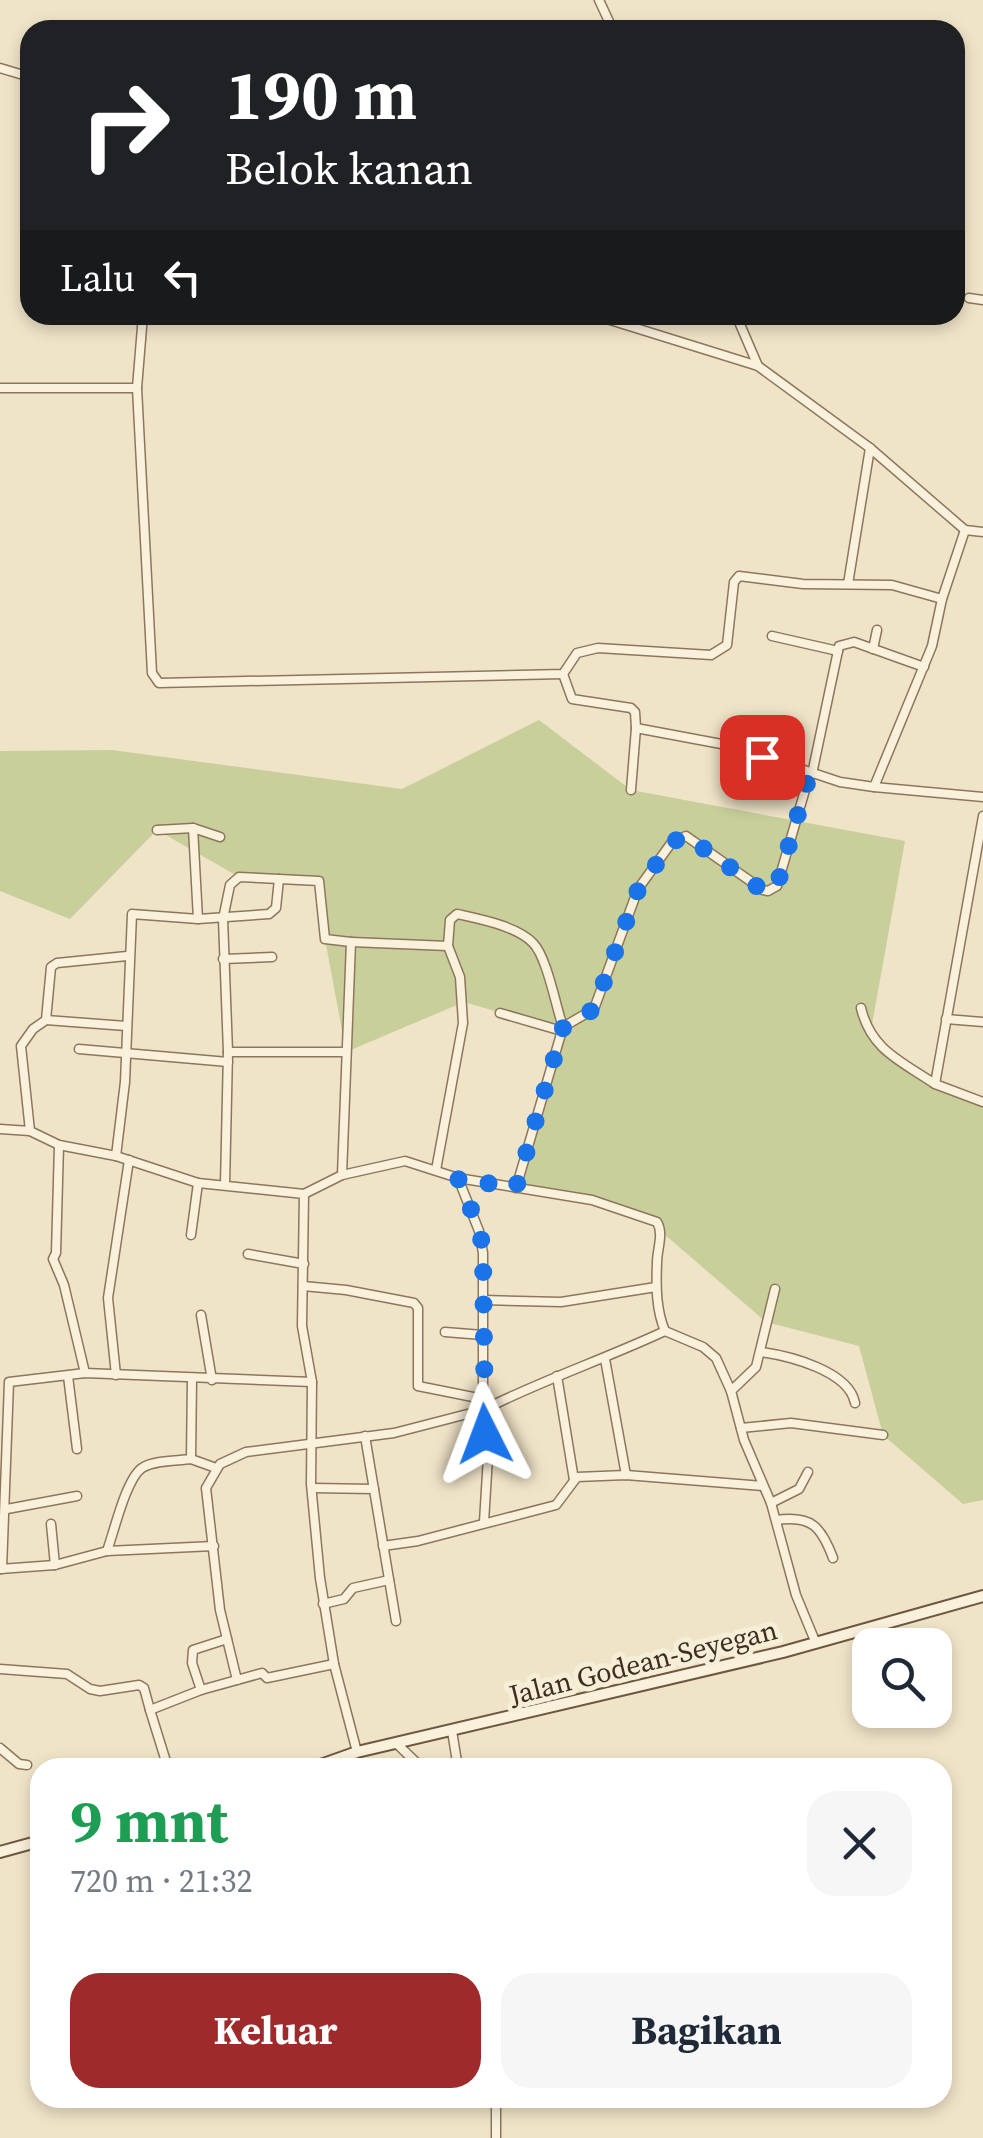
<!DOCTYPE html>
<html lang="id">
<head>
<meta charset="utf-8">
<style>
	:root { --surface:#fff; --page:#f6f6f7; --text:#1f2937; --muted:#747a83; --accent:#9e2a2b }
	body { margin:0; font-family:"Source Serif 4",serif; background:var(--page); color:var(--text); height:100vh; display:flex; flex-direction:column; font-size:38px; white-space:nowrap }
	* { box-sizing:border-box; margin:0 }
	p { font-size:32px; color:var(--muted) }
	.icon { flex:none; width:55px; height:55px; fill:none; stroke:currentColor; stroke-width:2; stroke-linecap:round; stroke-linejoin:round }
	.map { position:relative; flex:1; overflow:hidden }
	.side { position:absolute; left:30px; top:1758px; width:922px; height:350px; display:flex; flex-direction:column; background:var(--surface); border-radius:30px; box-shadow:0 5px 15px #0003 }
	.side>* { flex:none }
	.top-card { position:absolute; left:20px; top:20px; width:945px; height:305px; border-radius:30px; box-shadow:0 5px 15px #0003; background:#202124; color:#fff; overflow:hidden }
	.fabs { position:absolute; left:852px; top:1628px; display:grid; gap:20px }
	.fabs a { display:grid; place-items:center; width:100px; height:100px; border-radius:20px; background:var(--surface); box-shadow:0 5px 15px #0003; font-size:50px }
	.pin { position:absolute; display:grid; place-items:center; width:85px; height:85px; color:#fff; margin:-42px; border-radius:20px; box-shadow:0 5px 15px #0006 }
	.me { position:absolute; width:110px; margin:-55px; rotate:357deg; stroke-linejoin:round; filter:drop-shadow(0 0 8px #0008) }
	.turn { display:flex; align-items:center; gap:35px; height:210px; padding:0 40px; font-size:45px }
	.turn .icon { width:130px; height:130px; stroke-width:2.5 }
	.turn b { display:block; font-size:70px; line-height:85px }
	.then { display:flex; align-items:center; height:95px; padding:0 40px; background:#0003; gap:20px; font-size:38px }
	.round { display:grid; place-items:center; flex:none; width:105px; height:105px; border-radius:30px; background:var(--page) }
	.headline { display:flex; align-items:center; justify-content:space-between; height:170px; padding:0 40px }
	h1 { font-size:60px; font-weight:700; line-height:75px; color:#1e9e55 }
	.action { display:flex; gap:20px; margin-top:auto; padding:20px 40px }
	.action a { flex:1; height:115px; border-radius:30px; background:var(--accent); color:#fff; font-size:40px; font-weight:700; line-height:115px; text-align:center }
	.action a+a { background:var(--page); color:var(--text) }
	.map>svg:first-child { display:block }
	.green { fill:#c9cf9b }
	.lines { fill:none; stroke-linecap:round; stroke-linejoin:round }
	.minor-casing { stroke:#8d765c; stroke-width:11 }
	.secondary-casing { stroke:#6f573f; stroke-width:14 }
	.minor { stroke:#faf1dc; stroke-width:8 }
	.secondary { stroke:#faf1dc; stroke-width:10 }
	.route { stroke:#1a73e8; stroke-width:18; stroke-dasharray:0 32.4 }
	.labels { text-anchor:middle; dominant-baseline:central; stroke-width:10; stroke-linejoin:round; paint-order:stroke }
	.street-label { font-size:28px; fill:#3d2e20; stroke:#f7eed8 }
</style>
</head>
<body>
<div class="map">
<svg width="983" height="2138" viewBox="0 0 983 2138">
	<rect width="100%" height="100%" fill="#f0e4c8"/>
	<polygon class="green" points="539,720 631,790 905,841 870,1036 935,1084 983,1102 983,1500 963,1504 883,1435 859,1346 766,1322 642,1215 516,1188 562,1031 464,1002 346,1052 325,939 321,887 239,877 157,830 70,919 0,891 0,751 112,750 402,789"/>
	<g class="lines">
		<g class="minor-casing">
			<g id="minor">
				<polyline points="599,0 613,30"/>
				<polyline points="0,68 30,77"/>
				<polyline points="969,298 983,300"/>
				<polyline points="143,315 137,388 152,673 159,683 563,674 577,653 598,648 711,655 727,645 734,582 739,576 803,584 892,585 942,599"/>
				<polyline points="594,315 758,366 870,448 965,530 983,532"/>
				<polyline points="736,315 758,366"/>
				<polyline points="0,388 137,388"/>
				<polyline points="965,530 942,599 932,646 874,787 983,797"/>
				<polyline points="848,584 870,448"/>
				<polyline points="772,636 838,651"/>
				<polyline points="873,649 877,630"/>
				<polyline points="563,674 572,699 631,708 635,712 636,728 732,746 840,782 874,787"/>
				<polyline points="812,774 839,646 854,642 924,667"/>
				<polyline points="631,790 636,728"/>
				<polyline points="983,816 935,1084 983,1102"/>
				<polyline points="193,828 198,919"/>
				<polyline points="157,830 193,828 220,837"/>
				<path d="M351,942L448,946L450,920L457,914C479,919 517,926 533,943C547,957 556,1007 563,1027L594,1009L638,889L672,842L686,836L763,890L768,891L777,886L810,773"/>
				<polyline points="223,959 272,957"/>
				<path d="M861,1008C871,1050 901,1061 935,1084"/>
				<polyline points="500,1013 562,1031"/>
				<polyline points="946,1019 983,1022"/>
				<polyline points="46,1020 126,1026"/>
				<polyline points="79,1049 228,1062"/>
				<polyline points="228,1052 346,1052"/>
				<polyline points="0,1129 30,1131 59,1145 116,1156 198,1183 304,1194 302,1326 312,1382 311,1484 320,1578 334,1664 357,1752"/>
				<polyline points="30,1131 21,1046 33,1029 46,1020 51,967 57,963 127,956"/>
				<polyline points="59,1145 56,1253 53,1259 64,1285 85,1373"/>
				<polyline points="116,1156 125,1082 132,914 198,919 269,914 276,908 279,879"/>
				<polyline points="436,1170 463,1023 460,977 448,946"/>
				<polyline points="225,1185 228,1052 223,919 230,885 239,877 319,881 325,939 351,942 342,1175"/>
				<polyline points="516,1188 563,1027"/>
				<path d="M304,1194L342,1175L405,1161L458,1178L592,1200L657,1222C664,1234 657,1249 657,1263C656,1286 656,1310 665,1331L703,1347L716,1358L731,1391L744,1440L771,1503L796,1595L815,1641"/>
				<polyline points="191,1235 198,1183"/>
				<polyline points="248,1254 304,1264"/>
				<polyline points="303,1286 346,1290 414,1303 418,1308 418,1386 483,1399"/>
				<polyline points="483,1300 561,1302 656,1287"/>
				<polyline points="201,1315 212,1380"/>
				<polyline points="445,1332 483,1335"/>
				<path d="M761,1352C790,1356 849,1371 855,1403"/>
				<polyline points="605,1359 626,1475"/>
				<polyline points="116,1375 108,1298 129,1160"/>
				<polyline points="68,1376 77,1449"/>
				<polyline points="557,1376 574,1480"/>
				<polyline points="731,1391 756,1367 775,1289"/>
				<polyline points="741,1428 791,1423 883,1435"/>
				<polyline points="365,1436 396,1621"/>
				<polyline points="191,1459 216,1468"/>
				<polyline points="312,1488 374,1489"/>
				<polyline points="771,1503 799,1489 808,1472"/>
				<polyline points="7,1509 77,1496"/>
				<path d="M776,1520C811,1515 821,1526 833,1558"/>
				<path d="M484,1522L488,1457L483,1410C542,1380 605,1359 665,1331"/>
				<polyline points="51,1524 55,1565"/>
				<polyline points="383,1546 418,1541 556,1505 577,1477 626,1475 763,1486"/>
				<path d="M107,1551C114,1532 126,1479 142,1468C154,1460 177,1461 191,1459L192,1379"/>
				<polyline points="0,1569 55,1565 107,1551 214,1546"/>
				<polyline points="2,1569 9,1382 85,1373 312,1382"/>
				<polyline points="323,1604 344,1599 353,1588 389,1580"/>
				<polyline points="0,1669 67,1674 90,1689 100,1691 139,1685 144,1688 150,1710 201,1690 262,1673 267,1678 334,1664"/>
				<polyline points="237,1680 220,1610 206,1488 220,1464 246,1452 394,1433 483,1410 483,1253 479,1231 458,1178"/>
				<polyline points="201,1690 192,1663 193,1650 227,1639"/>
				<polyline points="150,1710 168,1768"/>
				<polyline points="452,1731 458,1768"/>
				<polyline points="397,1744 422,1768"/>
				<polyline points="0,1748 19,1764 27,1765"/>
				<polyline points="496,2098 496,2138"/>
			</g>
		</g>
		<g class="secondary-casing">
			<g id="secondary">
				<polyline points="312,1768 357,1752 783,1652 983,1596"/>
				<polyline points="0,1852 40,1841"/>
			</g>
		</g>
		<use href="#minor" class="minor"/>
		<use href="#secondary" class="secondary"/>
	</g>
	<g class="lines">
		<polyline class="route" points="485,1434 483,1253 480,1231 458,1178 516,1188 563,1028 594,1009 638,890 672,842 686,836 762,890 768,891 777,886 810,773 762,757"/>
	</g>
	<g class="labels">
		<g class="street-label">
			<text transform="translate(643 1662) rotate(-14)">Jalan Godean-Seyegan</text>
		</g>
	</g>
</svg>
<div class="fabs">
<a><svg class="icon" aria-label="search" viewBox="0 0 24 24"><circle cx="10" cy="10" r="6"/><path d="M15 15l6 6"/></svg></a>
</div>
<div class="pin" style="left:762px;top:757px;background:#d93025"><svg class="icon" aria-label="arrive" viewBox="0 0 24 24"><path d="M6 21V4h12l-3 4 3 4H6"/></svg></div>
<svg class="me" style="left:485px;top:1434px" viewBox="-20 -20 40 40"><path d="M0-17L14 15 0 8-14 15z" fill="#1a73e8" stroke="#fff" stroke-width="4"/></svg>
<div class="top-card">
<div class="turn"><svg class="icon" aria-label="right" viewBox="0 0 24 24"><path d="M7 20v-9h11M14 6l5 5-5 5"/></svg><div><b>190 m</b>Belok kanan</div></div>
<div class="then">Lalu<svg class="icon" aria-label="left" viewBox="0 0 24 24"><path d="M17 20v-9H6M10 6l-5 5 5 5"/></svg></div>
</div>
<section class="side">
<div class="headline"><div><h1>9 mnt</h1><p>720 m · 21:32</p></div><a class="round"><svg class="icon" aria-label="close" viewBox="0 0 24 24"><path d="M6 6l12 12M18 6L6 18"/></svg></a></div>
<div class="action"><a>Keluar</a><a>Bagikan</a></div>
</section>
</div>
</body>
</html>
